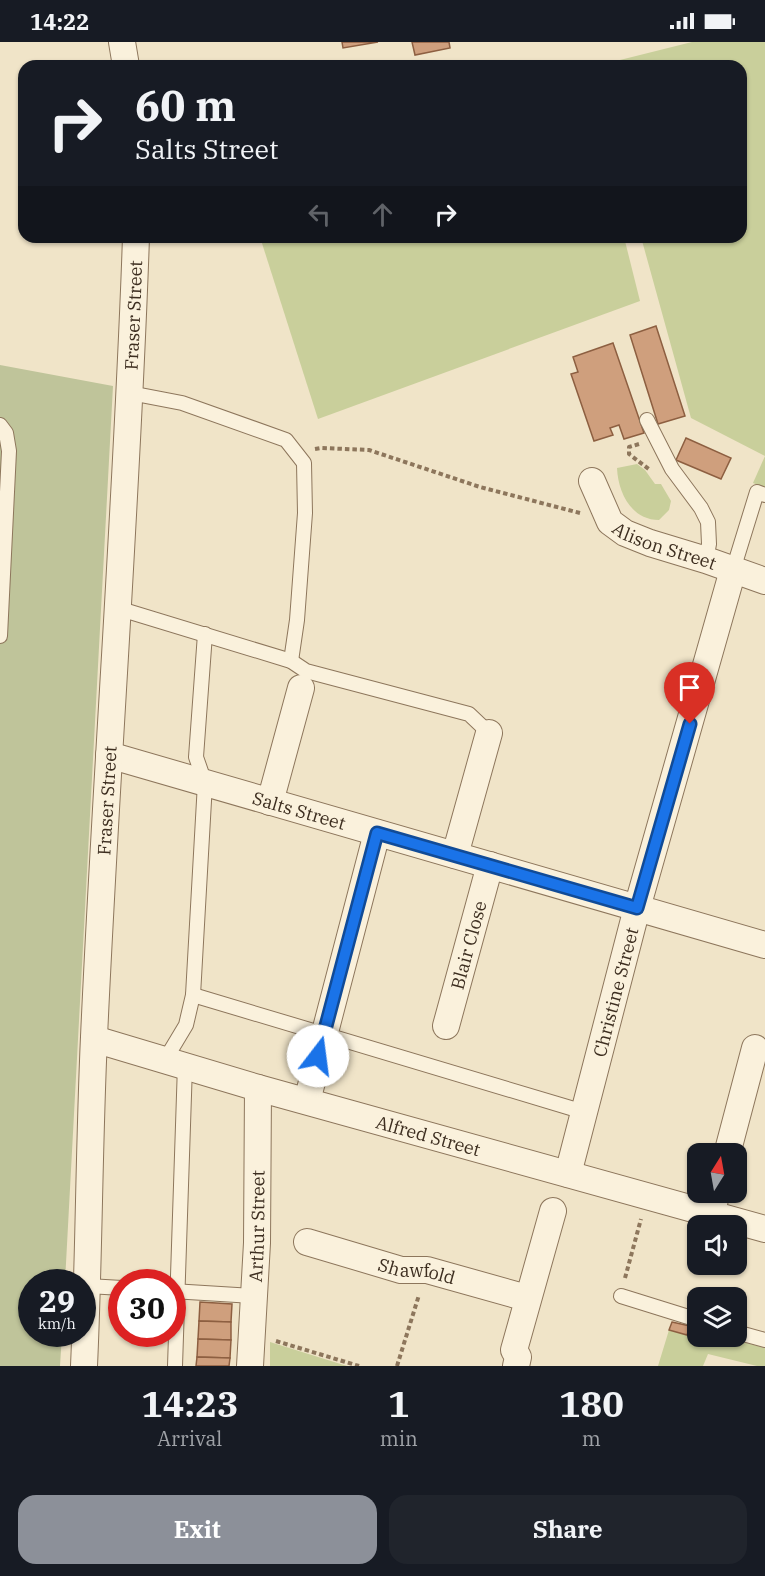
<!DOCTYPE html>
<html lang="en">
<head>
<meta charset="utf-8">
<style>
	:root { --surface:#171b24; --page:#20242c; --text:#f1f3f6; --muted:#9ea1a6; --accent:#8c9099 }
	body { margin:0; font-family:"IBM Plex Serif",serif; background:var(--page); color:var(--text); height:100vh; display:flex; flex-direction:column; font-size:22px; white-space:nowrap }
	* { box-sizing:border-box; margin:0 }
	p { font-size:20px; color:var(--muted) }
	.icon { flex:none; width:33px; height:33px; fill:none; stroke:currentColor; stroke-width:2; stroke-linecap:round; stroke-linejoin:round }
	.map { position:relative; height:1324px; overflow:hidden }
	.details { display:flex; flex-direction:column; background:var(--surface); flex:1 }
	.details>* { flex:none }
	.guide { position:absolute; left:18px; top:18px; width:729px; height:183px; border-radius:18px; box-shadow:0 2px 4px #0004; background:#171b24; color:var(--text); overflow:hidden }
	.needle { width:39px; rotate:11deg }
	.buttons { position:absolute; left:687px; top:1101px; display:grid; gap:12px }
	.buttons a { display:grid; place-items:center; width:60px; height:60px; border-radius:12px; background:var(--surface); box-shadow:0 2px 4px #0004; font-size:30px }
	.speed { position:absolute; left:18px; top:1227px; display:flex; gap:12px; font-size:30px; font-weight:700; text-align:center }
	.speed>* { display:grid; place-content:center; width:78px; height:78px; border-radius:50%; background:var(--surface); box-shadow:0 2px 4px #0004; line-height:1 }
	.speed small { font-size:15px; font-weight:400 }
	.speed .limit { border:9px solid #d22; background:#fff; color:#111 }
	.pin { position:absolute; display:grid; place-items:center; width:51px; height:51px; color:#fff; margin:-62px -26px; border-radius:50% 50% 50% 0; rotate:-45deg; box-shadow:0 0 6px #0007 }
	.pin .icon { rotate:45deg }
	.me { position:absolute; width:66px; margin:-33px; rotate:15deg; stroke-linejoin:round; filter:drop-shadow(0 0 4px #0008) }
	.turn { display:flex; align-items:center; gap:21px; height:126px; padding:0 18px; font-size:27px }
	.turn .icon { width:78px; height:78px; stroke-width:2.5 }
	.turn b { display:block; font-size:42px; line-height:51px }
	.lanes { display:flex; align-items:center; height:57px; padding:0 18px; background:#0003; justify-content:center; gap:30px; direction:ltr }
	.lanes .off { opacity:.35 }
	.eta { display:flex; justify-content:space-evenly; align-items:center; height:102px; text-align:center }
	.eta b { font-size:36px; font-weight:700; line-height:42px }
	.primary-button { display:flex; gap:12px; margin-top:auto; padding:12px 18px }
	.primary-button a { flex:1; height:69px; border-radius:18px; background:var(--accent); color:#fff; font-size:24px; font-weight:700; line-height:69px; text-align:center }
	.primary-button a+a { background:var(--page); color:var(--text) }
	.status { display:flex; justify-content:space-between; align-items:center; height:42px; padding:0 30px; background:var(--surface); direction:ltr }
	.status svg { height:16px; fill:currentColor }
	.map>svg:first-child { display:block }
	.green { fill:#c9cf9b }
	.cemetery { fill:#bfc49a }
	.building { fill:#cf9f7d; stroke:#8d5f41; stroke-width:1.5 }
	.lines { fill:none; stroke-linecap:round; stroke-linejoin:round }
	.lane-casing { stroke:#8d765c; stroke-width:16 }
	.street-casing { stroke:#8d765c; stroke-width:28 }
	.path { stroke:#8d765c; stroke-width:4; stroke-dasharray:4.5 3; stroke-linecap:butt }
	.lane { stroke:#faf1dc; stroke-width:14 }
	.street { stroke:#faf1dc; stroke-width:26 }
	.route-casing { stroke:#114b97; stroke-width:15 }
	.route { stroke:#1a73e8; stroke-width:10 }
	.labels { text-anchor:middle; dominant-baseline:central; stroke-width:4.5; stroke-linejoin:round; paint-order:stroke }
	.street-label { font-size:18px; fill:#3d2e20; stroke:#f7eed8 }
</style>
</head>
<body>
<div class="status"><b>14:22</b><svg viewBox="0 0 49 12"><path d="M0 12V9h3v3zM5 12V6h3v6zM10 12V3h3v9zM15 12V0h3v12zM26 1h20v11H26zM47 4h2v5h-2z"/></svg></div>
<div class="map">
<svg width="765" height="1324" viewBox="0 0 765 1324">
	<rect width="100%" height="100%" fill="#f0e4c8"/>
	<g class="green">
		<polygon points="692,0 765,0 765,414 691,376 641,195 741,195 741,24 612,24 616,19"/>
		<polygon points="260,195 624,195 640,259 318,377"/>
		<polygon points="765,414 765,446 753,441"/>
		<path d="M637,422L645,428L655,442H661L671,459L669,468L659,478C631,478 618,450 617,426Z"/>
		<polygon points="690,1284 697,1287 698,1294 725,1295 765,1306 765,1324 757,1324 708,1312 703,1324 658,1324 669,1288 687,1293"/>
		<polygon points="270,1300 347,1324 270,1324"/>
	</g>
	<polygon class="cemetery" points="0,323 113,344 65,1240 32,1240 32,1292 62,1292 60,1324 0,1324"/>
	<g class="building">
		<polygon points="342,0 378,0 343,6"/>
		<polygon points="412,0 449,0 450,6 415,13"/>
		<polygon points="656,284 685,374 658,382 630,293"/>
		<polygon points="613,301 644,391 624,397 619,383 610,386 613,393 594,399 571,332 578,330 573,315"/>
		<polygon points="686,396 731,416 721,437 676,418"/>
		<polygon points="200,1260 232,1262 231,1280 199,1279"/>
		<polygon points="199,1279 231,1280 231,1298 198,1297"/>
		<polygon points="672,1280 690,1284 687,1293 669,1288"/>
		<polygon points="198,1297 231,1298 230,1316 197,1315"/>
		<polygon points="197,1315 230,1316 229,1324 196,1324"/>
	</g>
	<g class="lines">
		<g class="lane-casing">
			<g id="lane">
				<polyline points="130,351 182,361 286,398 304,421 305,471 297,578 291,619"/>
				<polyline points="647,378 672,427 701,466 708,480 709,502 706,518"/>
				<polyline points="0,383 6,391 9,409 0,594"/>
				<polyline points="733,528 757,450 765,453"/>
				<polyline points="117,566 291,619 306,629 469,672 489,691"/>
				<polyline points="193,953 584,1070"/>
				<polyline points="165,1018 186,983 193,953 205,741 196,715 205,592"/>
				<polyline points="88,1244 122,1246"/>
				<polyline points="172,1249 253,1254"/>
				<polyline points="621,1254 698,1278"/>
				<polyline points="736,1290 765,1298"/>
				<polyline points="175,1324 185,1023"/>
			</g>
		</g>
		<g class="street-casing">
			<g id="street">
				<polyline points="122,0 126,24"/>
				<path id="s1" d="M592,439L610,480L625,491L650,501L706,518L765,539"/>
				<path id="s2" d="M109,713L765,903"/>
				<polyline points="270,760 301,646"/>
				<polyline points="455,813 489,691"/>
				<path id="s3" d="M446,984L490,823"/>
				<path id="s4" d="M94,997L258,1046L765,1187"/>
				<polyline points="307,1059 377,791"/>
				<polyline points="727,1112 755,1006"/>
				<path id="s5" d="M568,1132L637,866L733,528"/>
				<polyline points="711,1172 717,1150"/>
				<path id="s6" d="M307,1200L401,1228H427L527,1256"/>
				<path id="s7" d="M84,1324C89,1214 89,1104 94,995C106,728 127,462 136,195"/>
				<path id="s8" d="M250,1324L257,1201L258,1046"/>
				<polyline points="516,1324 518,1315 514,1308 553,1169"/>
			</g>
		</g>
		<g class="path">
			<polyline points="639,402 629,405 629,412 650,428"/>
			<polyline points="315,407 321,406 369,408 480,445 580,471"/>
			<polyline points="625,1236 641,1177"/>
			<polyline points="276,1299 359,1324"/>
			<polyline points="397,1324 419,1253"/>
		</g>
		<use href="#lane" class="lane"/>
		<use href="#street" class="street"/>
	</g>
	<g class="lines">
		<g class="route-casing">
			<polyline id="route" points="318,1014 377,791 637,866 690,682"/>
		</g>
		<use href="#route" class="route"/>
	</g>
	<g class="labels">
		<g class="street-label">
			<text stroke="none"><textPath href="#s7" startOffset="1052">Fraser Street</textPath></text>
			<text stroke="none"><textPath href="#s1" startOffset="105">Alison Street</textPath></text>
			<text stroke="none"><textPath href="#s7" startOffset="566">Fraser Street</textPath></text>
			<text stroke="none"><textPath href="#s2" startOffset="198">Salts Street</textPath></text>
			<text stroke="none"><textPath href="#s3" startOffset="84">Blair Close</textPath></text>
			<text stroke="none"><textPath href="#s5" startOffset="188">Christine Street</textPath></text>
			<text stroke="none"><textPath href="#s4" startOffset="348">Alfred Street</textPath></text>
			<text stroke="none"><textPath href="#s8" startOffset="140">Arthur Street</textPath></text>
			<text stroke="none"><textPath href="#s6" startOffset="114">Shawfold</textPath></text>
		</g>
	</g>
</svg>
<div class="buttons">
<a><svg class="needle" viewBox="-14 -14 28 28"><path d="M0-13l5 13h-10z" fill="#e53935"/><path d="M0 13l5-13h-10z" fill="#9ea1a6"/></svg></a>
<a><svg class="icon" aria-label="sound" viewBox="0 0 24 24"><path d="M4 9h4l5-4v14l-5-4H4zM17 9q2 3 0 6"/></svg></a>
<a><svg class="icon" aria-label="layers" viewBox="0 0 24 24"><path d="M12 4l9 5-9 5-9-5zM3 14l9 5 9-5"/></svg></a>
</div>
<div class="speed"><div>29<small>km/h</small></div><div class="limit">30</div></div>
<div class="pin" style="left:690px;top:682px;background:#d93025"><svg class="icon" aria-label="arrive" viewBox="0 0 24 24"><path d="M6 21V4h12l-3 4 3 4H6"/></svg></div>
<svg class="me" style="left:318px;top:1014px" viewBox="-20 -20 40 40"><circle r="19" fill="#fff"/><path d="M0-13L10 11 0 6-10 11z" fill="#1a73e8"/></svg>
<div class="guide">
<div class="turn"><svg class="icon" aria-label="right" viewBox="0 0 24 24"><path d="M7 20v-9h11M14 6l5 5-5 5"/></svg><div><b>60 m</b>Salts Street</div></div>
<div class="lanes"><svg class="icon off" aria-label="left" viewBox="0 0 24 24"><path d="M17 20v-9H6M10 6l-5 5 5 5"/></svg><svg class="icon off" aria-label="ahead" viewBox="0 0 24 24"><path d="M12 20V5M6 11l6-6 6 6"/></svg><svg class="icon" aria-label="right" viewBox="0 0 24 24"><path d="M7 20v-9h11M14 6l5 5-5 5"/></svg></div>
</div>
</div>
<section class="details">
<div class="eta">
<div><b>14:23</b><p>Arrival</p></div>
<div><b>1</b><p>min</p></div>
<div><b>180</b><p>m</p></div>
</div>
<div class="primary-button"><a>Exit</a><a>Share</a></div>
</section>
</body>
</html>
